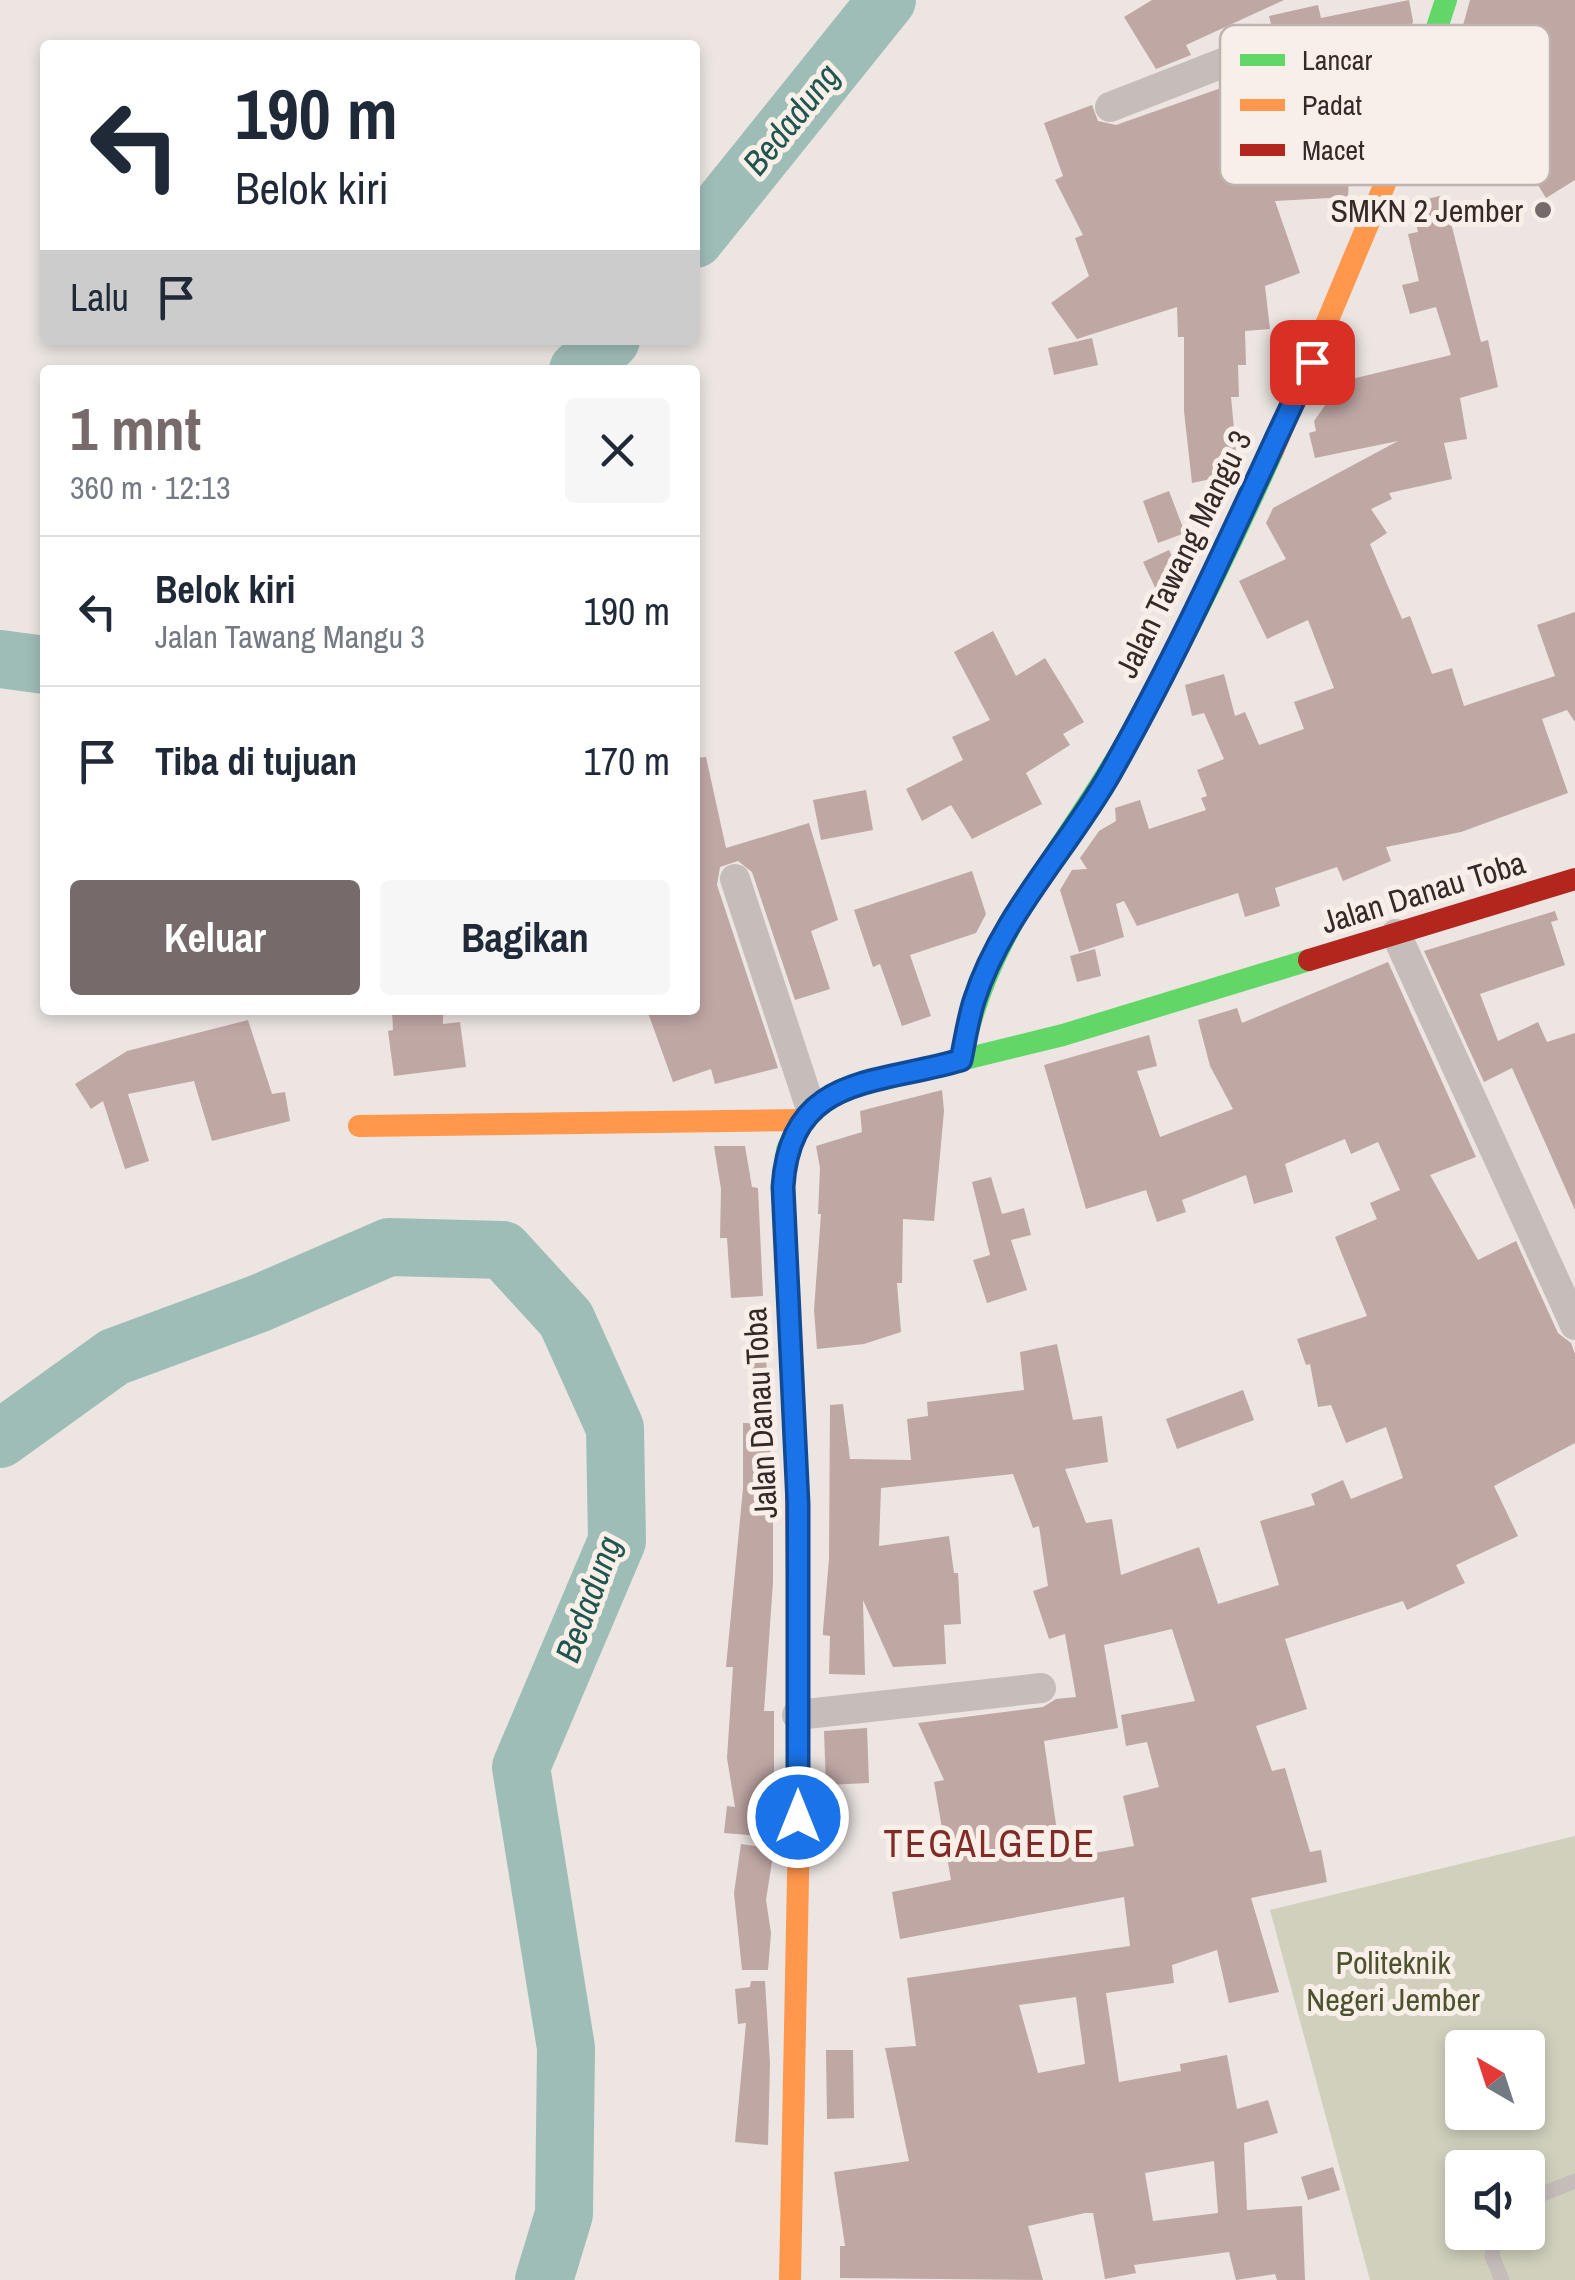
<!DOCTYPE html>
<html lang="id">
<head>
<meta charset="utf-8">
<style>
	:root { --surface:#fff; --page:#f6f6f7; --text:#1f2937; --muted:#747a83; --line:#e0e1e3; --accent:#766b6a }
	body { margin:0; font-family:"Archivo Narrow",sans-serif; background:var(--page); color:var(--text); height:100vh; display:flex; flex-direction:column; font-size:38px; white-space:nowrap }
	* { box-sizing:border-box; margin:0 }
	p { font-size:32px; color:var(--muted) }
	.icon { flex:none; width:55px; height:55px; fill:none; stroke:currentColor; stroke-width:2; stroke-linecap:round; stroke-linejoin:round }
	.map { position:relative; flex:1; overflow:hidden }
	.panel { position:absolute; left:40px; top:365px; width:660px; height:650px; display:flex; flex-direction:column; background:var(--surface); border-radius:10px; box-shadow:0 5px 15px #0003 }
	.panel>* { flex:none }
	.banner { position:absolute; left:40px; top:40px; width:660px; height:305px; border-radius:10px; box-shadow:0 5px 15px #0003; background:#fff; color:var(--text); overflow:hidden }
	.needle { width:65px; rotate:321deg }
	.controls { position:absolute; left:1445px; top:2030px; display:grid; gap:20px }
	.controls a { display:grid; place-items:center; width:100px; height:100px; border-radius:10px; background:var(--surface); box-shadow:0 5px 15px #0003; font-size:50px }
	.pin { position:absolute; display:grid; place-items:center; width:85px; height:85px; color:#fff; margin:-42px; border-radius:20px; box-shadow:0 5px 15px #0006 }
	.me { position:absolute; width:110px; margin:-55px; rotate:0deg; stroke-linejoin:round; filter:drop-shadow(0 0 8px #0008) }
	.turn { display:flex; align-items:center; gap:35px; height:210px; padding:0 30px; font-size:45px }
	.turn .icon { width:130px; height:130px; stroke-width:2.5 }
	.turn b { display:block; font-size:70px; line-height:85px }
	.then { display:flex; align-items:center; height:95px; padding:0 30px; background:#0003; gap:20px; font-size:38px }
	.round { display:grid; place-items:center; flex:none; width:105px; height:105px; border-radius:10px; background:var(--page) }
	.headline { display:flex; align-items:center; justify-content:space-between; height:170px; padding:0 30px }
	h1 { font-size:60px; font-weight:800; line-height:75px; color:var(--accent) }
	.button { display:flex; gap:20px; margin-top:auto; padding:20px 30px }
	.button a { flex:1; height:115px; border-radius:10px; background:var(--accent); color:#fff; font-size:40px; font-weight:800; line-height:115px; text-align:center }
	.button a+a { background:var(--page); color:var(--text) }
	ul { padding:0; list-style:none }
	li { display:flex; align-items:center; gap:30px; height:150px; padding:0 30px; border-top:2px solid var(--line) }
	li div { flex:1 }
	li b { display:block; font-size:38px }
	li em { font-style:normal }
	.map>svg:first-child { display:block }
	.green { fill:#d0d0bd; fill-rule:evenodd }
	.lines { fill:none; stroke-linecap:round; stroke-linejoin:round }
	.river { stroke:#9fbdb7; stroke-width:58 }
	.building { fill:#bfa7a4; fill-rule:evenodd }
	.lane { stroke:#c5bdba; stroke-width:15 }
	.street { stroke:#c5bdba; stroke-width:30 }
	.fast { stroke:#63d668; stroke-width:22 }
	.slow { stroke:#ff974d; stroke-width:22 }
	.jam { stroke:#b3261e; stroke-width:22 }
	.route-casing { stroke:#114b97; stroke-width:25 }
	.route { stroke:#1a73e8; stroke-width:18 }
	.poi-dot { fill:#766b6a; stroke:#f9efe9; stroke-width:4 }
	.labels { text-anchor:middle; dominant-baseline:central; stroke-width:10; stroke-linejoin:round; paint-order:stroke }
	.poi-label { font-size:32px; fill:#362a29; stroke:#f9efe9; text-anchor:end }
	.street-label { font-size:32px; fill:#362a29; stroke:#f9efe9 }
	.park-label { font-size:32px; fill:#4c532e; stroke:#f9efe9 }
	.water-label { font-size:35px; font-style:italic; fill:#21554f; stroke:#f9efe9 }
	.quarter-label { font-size:38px; letter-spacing:2.5px; fill:#802b26; stroke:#f9efe9 }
	.key { fill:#f9efe9; stroke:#beb4af; stroke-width:2.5 }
	.key-label { font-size:28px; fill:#362a29 }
</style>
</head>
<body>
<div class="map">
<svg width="1575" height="2280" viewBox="0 0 1575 2280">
	<rect width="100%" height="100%" fill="#ece5e2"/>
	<path class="green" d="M1575,1836V2280H1370L1270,1910ZM1462,2048H1528V2112H1462ZM1462,2168H1528V2232H1462Z"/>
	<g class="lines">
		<g class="river">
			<polyline points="695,239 887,0"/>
			<polyline points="578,370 611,340"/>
			<polyline points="0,659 45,665"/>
			<polyline points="0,1439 114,1357 260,1303 389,1247 503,1250 566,1319 615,1428 617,1541 521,1767 566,2048 564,2214 544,2280"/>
		</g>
	</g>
	<g class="building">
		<polygon points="1152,0 1284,0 1186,45 1191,55 1156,69 1124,17"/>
		<polygon points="1409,0 1413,21 1408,38 1274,37 1269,16 1318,5 1321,18"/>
		<polygon points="1470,0 1575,0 1575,180 1546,198 1518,153 1501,160 1458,65 1453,62"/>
		<polygon points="1258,75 1380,75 1386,107 1353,116 1362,146 1350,150 1348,197 1275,201 1300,273 1265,286 1270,329 1245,331 1246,365 1238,365 1239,397 1231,397 1236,450 1225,452 1230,475 1192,483 1184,411 1184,337 1178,337 1177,307 1077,339 1051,303 1089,276 1075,238 1083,235 1055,180 1063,176 1044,123 1092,105 1098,121 1116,125"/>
		<polygon points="1444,195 1481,342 1488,340 1498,387 1460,398 1467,439 1444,443 1452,479 1389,493 1392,499 1371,509 1387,533 1370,544 1402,619 1410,616 1432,674 1452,668 1464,706 1555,676 1537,625 1575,612 1575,722 1567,710 1542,719 1568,793 1461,832 1386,847 1391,861 1343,881 1337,867 1275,888 1280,906 1245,917 1238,893 1137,926 1124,901 1116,904 1124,937 1079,952 1060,890 1072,870 1087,869 1080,858 1099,831 1116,821 1115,808 1140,800 1149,829 1206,810 1201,798 1207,796 1197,770 1224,759 1204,713 1192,716 1185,685 1224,674 1235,716 1245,712 1259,745 1304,729 1294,702 1334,688 1308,620 1267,639 1239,581 1286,559 1266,523 1273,508 1398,441 1315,458 1309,433 1316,431 1314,421 1326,404 1331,384 1451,355 1436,307 1410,314 1402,285 1419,281 1408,234 1418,232 1411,203"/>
		<polygon points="1092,338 1098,365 1054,375 1048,348"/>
		<polygon points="1169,491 1185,533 1158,543 1143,501"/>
		<polygon points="1169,550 1183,580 1178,590 1160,598 1143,562"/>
		<polygon points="993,631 1016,676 1045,658 1084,722 1063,734 1070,745 1026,773 1042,804 972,839 951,805 922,821 906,789 963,760 952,737 990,720 954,652"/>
		<polygon points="706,757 726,848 809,823 838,920 811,931 830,989 795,1000 752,872 738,861 720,867 717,885 778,1068 715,1084 711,1069 673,1082 647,1010 695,1010 695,758"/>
		<polygon points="866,790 873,830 821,840 813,800"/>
		<polygon points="972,871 986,914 976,933 910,955 931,1016 902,1026 880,964 873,967 854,910"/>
		<polygon points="1555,911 1558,920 1551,922 1565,965 1480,994 1498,1041 1538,1022 1547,1042 1575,1033 1575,1210 1512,1068 1484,1082 1424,951"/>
		<polygon points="1095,949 1101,976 1077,982 1070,956"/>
		<path d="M1388,962L1476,1157L1430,1175L1478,1260L1516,1241L1558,1333L1571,1343L1575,1354V1443L1494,1486L1518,1536L1456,1565L1465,1583L1407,1610L1403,1601L1285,1639L1307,1709L1256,1726L1272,1771L1285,1768L1310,1852L1321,1850L1327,1882L1251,1898L1279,1992L1229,2003L1217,1950L1172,1965L1174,1983L1106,1993L1119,2082L1181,2071L1180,2064L1227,2055L1237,2109L1268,2100L1278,2133L1244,2143L1247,2210L1302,2206L1305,2280H1277L1275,2274L1236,2280L1229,2252L1134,2265L1136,2273L1105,2279L1093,2213H1085L1028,2226L1043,2280L840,2278V2246H845L834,2172L909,2161L885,2048L916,2046L907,1978L1130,1946L1124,1897L900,1939L892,1892L951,1880L934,1782L944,1780L918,1723L1043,1707L1056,1699L1076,1697L1065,1634L1049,1639L1033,1591L1048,1586L1039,1526L1033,1528L1013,1474L881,1488L879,1546L949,1536L954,1573H958L961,1624L944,1625L946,1664L893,1667L863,1600L865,1675L829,1674L830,1636L823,1635V1630L829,1559L830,1405L843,1404L850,1459L911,1460L907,1419L928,1416L927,1402L1024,1390L1020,1352L1057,1344L1073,1420L1102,1416L1108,1462L1065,1469L1086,1523L1112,1519L1121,1575L1199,1547L1218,1604L1279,1585L1260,1521L1315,1505L1311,1494L1343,1480L1351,1499L1403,1478L1386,1427L1346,1443L1331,1405L1318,1407L1310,1364L1306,1365L1297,1339L1367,1316L1335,1237L1377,1219L1370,1203L1400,1190L1378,1142L1351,1154L1345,1139L1285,1164L1293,1192L1254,1204L1246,1175L1182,1200L1186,1212L1157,1222L1146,1190L1086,1209L1044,1065L1149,1035L1157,1066L1137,1071L1160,1137L1233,1109L1210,1066L1198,1020L1237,1008L1242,1023ZM1172,1629L1195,1701L1121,1715L1126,1746L1147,1742L1159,1787L1123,1796L1134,1846L1061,1859L1044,1741L1118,1728L1104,1645ZM1076,1997L1085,2064L1038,2073L1019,2005ZM1214,2161L1218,2213L1153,2221L1145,2173Z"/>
		<polygon points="392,1010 443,1010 443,1024 460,1022 466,1067 394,1076 388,1031 393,1030"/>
		<polygon points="248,1020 272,1094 285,1092 290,1121 212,1141 194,1081 128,1094 149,1161 125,1169 103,1101 91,1109 75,1084 127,1051"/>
		<polygon points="942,1090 944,1111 934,1221 903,1219 902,1283 897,1283 901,1332 864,1344 817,1349 814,1310 821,1214 818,1214 820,1168 816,1146 862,1132 860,1111"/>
		<polygon points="714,1146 745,1146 752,1187 758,1188 763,1296 731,1298 727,1238 720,1238 721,1189"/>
		<polygon points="991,1177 1002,1214 1024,1208 1031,1235 1011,1240 1027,1290 987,1303 973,1260 990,1255 972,1182"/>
		<polygon points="766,1354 768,1407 754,1408 749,1356"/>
		<polygon points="1243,1390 1254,1420 1177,1449 1166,1419"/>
		<polygon points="743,1423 769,1424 773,1505 773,1582 764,1711 774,1711 774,1797 764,1798 760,1836 724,1833 727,1806 735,1807 727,1758 733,1667 726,1667 743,1488"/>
		<polygon points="867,1728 869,1783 826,1785 824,1731"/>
		<polygon points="741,1844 774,1849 766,1900 771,1933 768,1970 742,1970 734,1893"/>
		<polygon points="751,1981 765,1981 770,2063 768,2145 735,2142 746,2023 738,2024 735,1989 750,1987"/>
		<polygon points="826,2050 853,2050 854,2118 827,2119"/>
		<polygon points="1333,2167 1340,2190 1308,2200 1301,2177"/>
	</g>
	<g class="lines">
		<g class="lane">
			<polyline points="1528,2200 1575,2181"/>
			<polyline points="1495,2232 1492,2256 1502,2280"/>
		</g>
		<g class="street">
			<polyline points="1110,107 1223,63 1252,56 1430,57"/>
			<polyline points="735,879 811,1109"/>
			<polyline points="1396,934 1575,1325"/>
			<polyline points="797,1715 1041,1688"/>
		</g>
		<g class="fast">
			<polyline points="1389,174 1446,0"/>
			<path d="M961,1060C987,932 1057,860 1121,751C1178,655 1227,553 1273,451"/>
			<polyline points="796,1455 783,1187 787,1150 801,1120 843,1089 1063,1035 1309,960"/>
		</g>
		<g class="slow">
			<polyline points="1273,451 1389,174"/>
			<polyline points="359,1126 801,1120"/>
			<polyline points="790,2280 799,1827"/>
		</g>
		<g class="jam">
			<polyline points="1309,960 1575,879"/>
			<polyline points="796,1455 799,1827"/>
		</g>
	</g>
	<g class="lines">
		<g class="route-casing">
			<path id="route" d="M798,1817V1504L783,1187C790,1074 876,1085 961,1060C965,1041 968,1020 974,1001C1001,916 1068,848 1111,772C1186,640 1247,499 1312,362"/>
		</g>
		<use href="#route" class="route"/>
	</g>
	<circle class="poi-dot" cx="1543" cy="210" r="10"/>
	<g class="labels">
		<g class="poi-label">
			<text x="1523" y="210">SMKN 2 Jember</text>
		</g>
		<g class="street-label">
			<text transform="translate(1183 554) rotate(-64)">Jalan Tawang Mangu 3</text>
			<text transform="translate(1423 892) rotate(-17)">Jalan Danau Toba</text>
			<text transform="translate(760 1413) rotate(-93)">Jalan Danau Toba</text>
		</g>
		<g class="park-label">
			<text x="1393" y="1962">Politeknik<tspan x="1393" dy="37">Negeri Jember</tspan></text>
		</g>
		<g class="water-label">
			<text transform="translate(791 119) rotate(-51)">Bedadung</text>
			<text transform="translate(588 1599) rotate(-70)">Bedadung</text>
		</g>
		<g class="quarter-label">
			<text x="990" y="1843">TEGALGEDE</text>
		</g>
	</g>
	<rect x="1220" y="25" width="330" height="160" rx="15" class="key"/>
	<rect x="1240" y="54" width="45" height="12" fill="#63d668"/>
	<rect x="1240" y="99" width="45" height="12" fill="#ff974d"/>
	<rect x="1240" y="144" width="45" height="12" fill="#b3261e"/>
	<g class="key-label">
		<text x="1302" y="70">Lancar</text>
		<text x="1302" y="115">Padat</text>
		<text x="1302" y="160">Macet</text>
	</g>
</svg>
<div class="controls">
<a><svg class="needle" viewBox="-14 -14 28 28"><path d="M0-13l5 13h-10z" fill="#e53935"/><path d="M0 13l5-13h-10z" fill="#747a83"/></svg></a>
<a><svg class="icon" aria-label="sound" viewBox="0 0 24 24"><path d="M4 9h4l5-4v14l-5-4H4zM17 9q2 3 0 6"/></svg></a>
</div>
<div class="pin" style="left:1312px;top:362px;background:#d93025"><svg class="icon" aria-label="arrive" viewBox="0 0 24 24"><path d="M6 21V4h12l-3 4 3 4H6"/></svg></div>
<svg class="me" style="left:798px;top:1817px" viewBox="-20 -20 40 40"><circle r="17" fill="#1a73e8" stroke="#fff" stroke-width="3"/><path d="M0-11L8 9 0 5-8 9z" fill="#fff"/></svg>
<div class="banner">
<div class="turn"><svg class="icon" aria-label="left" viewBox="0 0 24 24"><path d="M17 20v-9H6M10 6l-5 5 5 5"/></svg><div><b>190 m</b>Belok kiri</div></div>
<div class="then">Lalu<svg class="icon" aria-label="arrive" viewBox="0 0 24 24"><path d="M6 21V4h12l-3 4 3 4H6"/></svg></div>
</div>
<section class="panel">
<div class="headline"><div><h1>1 mnt</h1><p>360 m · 12:13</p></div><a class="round"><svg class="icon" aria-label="close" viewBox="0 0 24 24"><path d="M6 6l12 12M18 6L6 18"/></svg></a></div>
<ul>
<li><svg class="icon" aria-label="left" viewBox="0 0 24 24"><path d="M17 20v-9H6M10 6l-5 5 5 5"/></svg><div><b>Belok kiri</b><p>Jalan Tawang Mangu 3</p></div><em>190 m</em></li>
<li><svg class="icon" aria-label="arrive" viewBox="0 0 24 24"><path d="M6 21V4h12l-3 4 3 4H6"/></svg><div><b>Tiba di tujuan</b></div><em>170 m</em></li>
</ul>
<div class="button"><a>Keluar</a><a>Bagikan</a></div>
</section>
</div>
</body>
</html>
